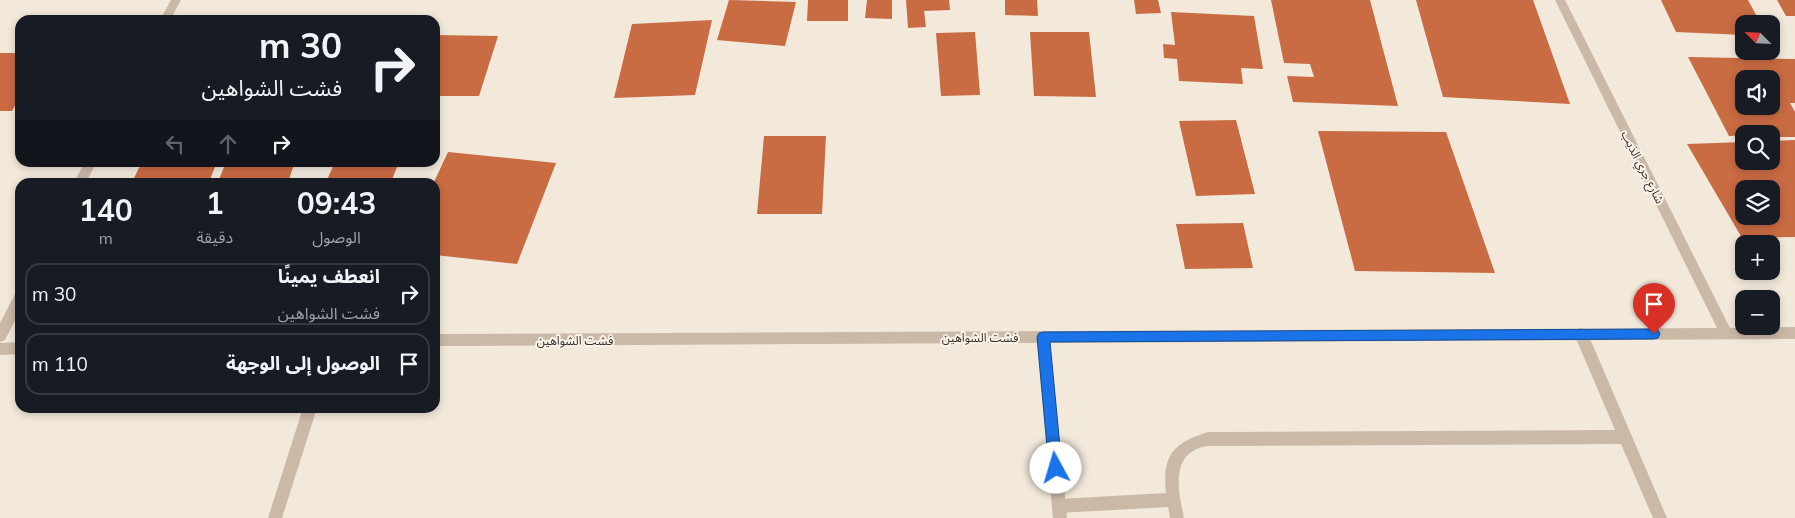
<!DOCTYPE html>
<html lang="ar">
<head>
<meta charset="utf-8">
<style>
	:root { --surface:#171b24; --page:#20242c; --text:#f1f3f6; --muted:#9ea1a6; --line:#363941 }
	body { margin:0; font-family:Mulish,"Noto Sans Arabic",sans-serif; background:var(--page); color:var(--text); direction:rtl; height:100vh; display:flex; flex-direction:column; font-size:19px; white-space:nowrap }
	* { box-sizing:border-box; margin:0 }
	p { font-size:16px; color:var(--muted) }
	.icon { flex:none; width:28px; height:28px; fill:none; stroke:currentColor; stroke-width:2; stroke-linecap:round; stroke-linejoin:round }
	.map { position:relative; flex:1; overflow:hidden; direction:ltr }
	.details { position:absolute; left:15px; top:178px; width:425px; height:235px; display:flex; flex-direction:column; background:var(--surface); border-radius:15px; box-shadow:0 2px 8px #0003; direction:rtl }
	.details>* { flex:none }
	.hud { position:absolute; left:15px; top:15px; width:425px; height:152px; border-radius:15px; box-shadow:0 2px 8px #0003; direction:rtl; background:#171b24; color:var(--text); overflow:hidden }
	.needle { width:32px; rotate:294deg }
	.buttons { position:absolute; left:1735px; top:15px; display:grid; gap:10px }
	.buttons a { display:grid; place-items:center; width:45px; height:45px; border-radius:10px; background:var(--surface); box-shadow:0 2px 8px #0003; font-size:25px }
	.pin { position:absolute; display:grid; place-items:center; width:42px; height:42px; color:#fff; margin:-51px -21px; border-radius:50% 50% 50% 0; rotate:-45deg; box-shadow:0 0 5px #0007 }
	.pin .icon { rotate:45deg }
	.me { position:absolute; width:55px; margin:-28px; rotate:354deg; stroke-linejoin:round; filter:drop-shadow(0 0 4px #0008) }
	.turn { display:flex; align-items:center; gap:18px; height:105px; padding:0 15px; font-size:22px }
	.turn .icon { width:65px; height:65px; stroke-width:2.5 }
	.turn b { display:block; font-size:35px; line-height:42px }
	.lanes { display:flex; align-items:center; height:48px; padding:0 15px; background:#0003; justify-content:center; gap:25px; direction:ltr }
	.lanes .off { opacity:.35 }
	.eta { display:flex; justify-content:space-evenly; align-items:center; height:85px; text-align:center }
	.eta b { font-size:30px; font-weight:700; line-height:35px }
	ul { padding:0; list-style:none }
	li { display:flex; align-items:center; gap:15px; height:62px; margin:0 10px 8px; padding:0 5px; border:2px solid var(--line); border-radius:15px }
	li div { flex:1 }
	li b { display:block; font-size:19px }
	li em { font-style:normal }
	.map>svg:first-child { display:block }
	.building { fill:#c96b43; fill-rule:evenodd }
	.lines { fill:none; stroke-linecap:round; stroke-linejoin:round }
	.service { fill:#cbb9a7; fill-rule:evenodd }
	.minor { fill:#cbb9a7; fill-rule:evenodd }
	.route { fill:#1a73e8; stroke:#114b97 }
	.labels { text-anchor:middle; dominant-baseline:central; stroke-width:4; stroke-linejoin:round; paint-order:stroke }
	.street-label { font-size:12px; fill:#372d28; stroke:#faf3e8 }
</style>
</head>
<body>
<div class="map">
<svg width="1795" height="518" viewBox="0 0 1795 518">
	<rect width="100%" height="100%" fill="#f2e9db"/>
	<g class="building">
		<polygon points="729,0 796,2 785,46 717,40"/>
		<polygon points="808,0 848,0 848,21 807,21"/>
		<polygon points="867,0 892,0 892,19 865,18"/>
		<polygon points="906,0 949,0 950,10 924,11 926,27 908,28"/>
		<polygon points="1005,0 1037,0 1038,16 1005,15"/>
		<polygon points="1134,0 1158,0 1161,13 1136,14"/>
		<polygon points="1271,0 1370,0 1398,106 1293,102 1287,76 1314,77 1310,64 1284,63"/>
		<polygon points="1416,0 1533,0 1570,104 1443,97"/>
		<polygon points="1661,0 1748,0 1761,24 1744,24 1744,35 1676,32"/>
		<polygon points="1777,0 1795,0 1795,16 1786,16"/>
		<polygon points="1171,12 1254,16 1263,69 1241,68 1243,84 1179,81 1177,59 1164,58 1163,44 1175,45"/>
		<polygon points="712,20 695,95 614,98 632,24"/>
		<polygon points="975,32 980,95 941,96 936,33"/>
		<polygon points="1030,32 1089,32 1096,97 1034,96"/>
		<polygon points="435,35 498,36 479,96 435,96"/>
		<polygon points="0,53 20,53 20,97 12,111 0,111"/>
		<path d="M1688,57L1795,59V103H1790L1795,112V137H1771V134L1729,136ZM1744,79H1771V106H1744Z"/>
		<polygon points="1236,120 1255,194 1196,196 1179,121"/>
		<polygon points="1318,131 1446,132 1495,273 1355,271"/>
		<polygon points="764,136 826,136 822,214 757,214"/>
		<path d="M1795,140V237L1742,238L1687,144L1744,142V161H1771V141ZM1744,189H1771V216H1744Z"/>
		<polygon points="448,152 556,163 517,264 435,255 434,182"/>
		<polygon points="142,162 217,162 209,182 132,182"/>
		<polygon points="226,162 295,162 288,182 218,182"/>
		<polygon points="335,162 399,162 391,182 326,182"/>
		<polygon points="1243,223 1253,268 1185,269 1176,224"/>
	</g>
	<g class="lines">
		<g class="service">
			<path d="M1581,328L1586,330L1588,334L1667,518H1653L1621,444L1208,446C1203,447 1197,448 1193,451C1171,464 1180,498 1184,518H1170L1168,507L1059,513L1054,511L1052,506L1054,501L1059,499L1166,493C1162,455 1173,443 1208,432L1615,430L1574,334L1576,330Z"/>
			<polygon points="303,408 317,408 282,518 268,518"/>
		</g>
		<g class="minor">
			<polygon points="171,0 181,0 170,20 160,20"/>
			<polygon points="1555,0 1565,0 1730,328 1795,327 1795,339 1050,343 1067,518 1053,518 1037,343 435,346 435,334 1717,328"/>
			<polygon points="85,162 97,162 86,182 74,182"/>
			<polygon points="20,292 20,311 5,340 0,342 0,323 15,294"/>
			<polygon points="20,342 20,354 0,355 0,343"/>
		</g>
	</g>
	<polygon class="route" points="1654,329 1658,330 1660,334 1658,338 1654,339 1050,342 1062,468 1060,473 1056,474 1051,473 1049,468 1037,337 1039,333 1043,332"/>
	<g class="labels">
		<g class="street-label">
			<text transform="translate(1643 167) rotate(63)">شارع جري الذيب</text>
			<text x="980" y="337">فشت الشواهين</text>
			<text x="575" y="340">فشت الشواهين</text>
		</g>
	</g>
</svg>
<div class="buttons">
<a><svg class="needle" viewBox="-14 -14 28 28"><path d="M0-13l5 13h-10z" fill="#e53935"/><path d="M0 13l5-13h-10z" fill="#9ea1a6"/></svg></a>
<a><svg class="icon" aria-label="sound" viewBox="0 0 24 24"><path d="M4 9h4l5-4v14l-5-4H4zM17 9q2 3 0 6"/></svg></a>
<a><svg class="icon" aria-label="search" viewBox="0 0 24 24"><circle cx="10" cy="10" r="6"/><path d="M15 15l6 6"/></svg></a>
<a><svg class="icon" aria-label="layers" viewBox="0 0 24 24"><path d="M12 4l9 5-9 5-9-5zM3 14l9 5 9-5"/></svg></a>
<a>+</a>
<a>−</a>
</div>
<div class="pin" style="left:1654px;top:334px;background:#d93025"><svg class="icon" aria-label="arrive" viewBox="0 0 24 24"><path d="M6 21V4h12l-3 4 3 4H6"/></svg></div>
<svg class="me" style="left:1056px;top:468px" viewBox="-20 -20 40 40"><circle r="19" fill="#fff"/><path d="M0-13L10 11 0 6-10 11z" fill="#1a73e8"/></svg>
<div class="hud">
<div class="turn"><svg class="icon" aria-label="right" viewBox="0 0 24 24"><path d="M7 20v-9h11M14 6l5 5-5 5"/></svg><div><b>30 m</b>فشت الشواهين</div></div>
<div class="lanes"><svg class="icon off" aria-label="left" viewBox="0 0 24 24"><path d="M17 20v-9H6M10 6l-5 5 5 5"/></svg><svg class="icon off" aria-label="ahead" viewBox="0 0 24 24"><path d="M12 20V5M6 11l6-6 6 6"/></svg><svg class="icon" aria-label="right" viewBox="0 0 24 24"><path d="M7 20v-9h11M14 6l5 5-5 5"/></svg></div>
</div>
<section class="details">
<div class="eta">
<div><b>09:43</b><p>الوصول</p></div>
<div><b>1</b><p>دقيقة</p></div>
<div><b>140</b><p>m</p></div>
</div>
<ul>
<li><svg class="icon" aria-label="right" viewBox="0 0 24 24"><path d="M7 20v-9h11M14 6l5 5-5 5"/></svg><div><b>انعطف يمينًا</b><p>فشت الشواهين</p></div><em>30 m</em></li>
<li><svg class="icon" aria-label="arrive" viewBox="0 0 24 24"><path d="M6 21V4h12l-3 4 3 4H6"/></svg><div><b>الوصول إلى الوجهة</b></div><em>110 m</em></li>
</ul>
</section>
</div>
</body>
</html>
